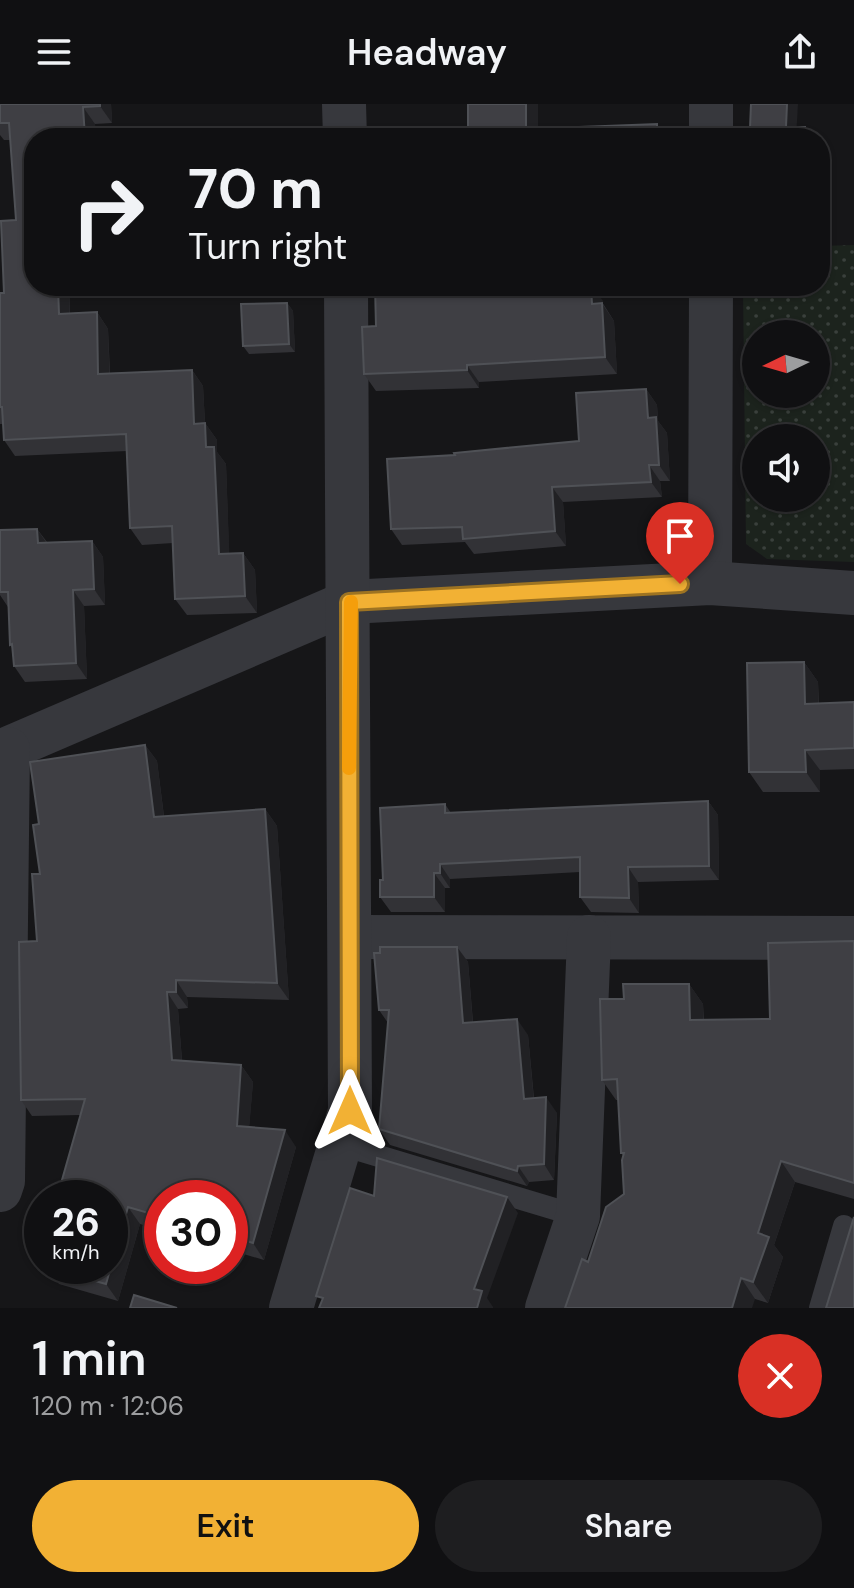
<!DOCTYPE html>
<html lang="en">
<head>
<meta charset="utf-8">
<style>
	:root { --surface:#101012; --page:#1e1e20; --text:#f1f3f6; --muted:#9c9d9f; --line:#303032; --accent:#f2b134 }
	body { margin:0; font-family:"DM Sans",sans-serif; background:var(--page); color:var(--text); height:100vh; display:flex; flex-direction:column; font-size:30px; white-space:nowrap }
	* { box-sizing:border-box; margin:0 }
	p { font-size:26px; color:var(--muted) }
	.icon { flex:none; width:44px; height:44px; fill:none; stroke:currentColor; stroke-width:2; stroke-linecap:round; stroke-linejoin:round }
	.map { position:relative; height:1204px; overflow:hidden }
	.sheet { display:flex; flex-direction:column; background:var(--surface); flex:1 }
	.sheet>* { flex:none }
	.hud { position:absolute; left:24px; top:24px; width:806px; height:168px; border-radius:32px; box-shadow:0 2px 6px #0004,0 0 0 2px var(--line); background:#101012; color:var(--text); overflow:hidden }
	.needle { width:52px; rotate:265deg }
	.controls { position:absolute; left:742px; top:216px; display:grid; gap:16px }
	.controls a { display:grid; place-items:center; width:88px; height:88px; border-radius:50%; background:var(--surface); box-shadow:0 2px 6px #0004,0 0 0 2px var(--line); font-size:40px }
	.speed { position:absolute; left:24px; top:1076px; display:flex; gap:16px; font-size:40px; font-weight:700; text-align:center }
	.speed>* { display:grid; place-content:center; width:104px; height:104px; border-radius:50%; background:var(--surface); box-shadow:0 2px 6px #0004,0 0 0 2px var(--line); line-height:1 }
	.speed small { font-size:20px; font-weight:400 }
	.speed .limit { border:12px solid #d22; background:#fff; color:#111 }
	.pin { position:absolute; display:grid; place-items:center; width:68px; height:68px; color:#fff; margin:-82px -34px; border-radius:50% 50% 50% 0; rotate:-45deg; box-shadow:0 0 8px #0007 }
	.pin .icon { rotate:45deg }
	.me { position:absolute; width:88px; margin:-44px; rotate:0deg; stroke-linejoin:round; filter:drop-shadow(0 0 6px #0008) }
	.turn { display:flex; align-items:center; gap:28px; height:168px; padding:0 32px; font-size:36px }
	.turn .icon { width:104px; height:104px; stroke-width:2.5 }
	.turn b { display:block; font-size:56px; line-height:68px }
	.round { display:grid; place-items:center; flex:none; width:84px; height:84px; border-radius:42px; background:var(--page) }
	.headline { display:flex; align-items:center; justify-content:space-between; height:136px; padding:0 32px }
	h1 { font-size:48px; font-weight:600; line-height:60px }
	.button { display:flex; gap:16px; margin-top:auto; padding:16px 32px }
	.button a { flex:1; height:92px; border-radius:48px; background:var(--accent); color:#111; font-size:32px; font-weight:600; line-height:92px; text-align:center }
	.button a+a { background:var(--page); color:var(--text) }
	header { display:flex; justify-content:space-between; align-items:center; height:104px; padding:0 32px; background:var(--surface); font-size:36px; font-weight:600 }
	.map>svg:first-child { display:block }
	.park { fill:url(#park-dots); fill-rule:evenodd }
	.lines { fill:none; stroke-linecap:round; stroke-linejoin:round }
	.service { stroke:#37383d; stroke-width:22 }
	.minor { stroke:#37383d; stroke-width:44 }
	.wall { fill:#323236 }
	.shaded-wall { fill:#212124 }
	.building { fill:#3f3f44; stroke:#4f5156; stroke-width:2 }
	.route-casing { stroke:#9d7322; stroke-width:20 }
	.route { stroke:#f2b134; stroke-width:14 }
	.slow { stroke:#f59e0b; stroke-width:14 }
</style>
</head>
<body>
<header><svg class="icon" aria-label="menu" viewBox="0 0 24 24"><path d="M4 6h16M4 12h16M4 18h16"/></svg>Headway<svg class="icon" aria-label="share" viewBox="0 0 24 24"><path d="M12 15V3M7 8l5-5 5 5M5 13v7h14v-7"/></svg></header>
<div class="map">
<svg width="854" height="1204" viewBox="0 0 854 1204">
	<defs>
		<pattern id="park-dots" width="8" height="8" patternUnits="userSpaceOnUse" patternTransform="scale(2)"><rect width="8" height="8" fill="#1c231d"/><path d="M2 2h.1M6 6h.1" fill="none" stroke="#3a403c" stroke-width="1.8" stroke-linecap="round"/></pattern>
	</defs>
	<rect width="100%" height="100%" fill="#161618"/>
	<path class="park" d="M854,141V458L767,455L746,440L743,182H820V142ZM756,230H816V290H756ZM756,334H816V394H756Z"/>
	<g class="lines">
		<g class="service">
			<polyline points="342,1041 578,1112"/>
			<polyline points="820,1204 844,1122"/>
		</g>
		<g class="minor">
			<polyline points="344,0 345,34"/>
			<polyline points="711,34 711,0"/>
			<polyline points="710,479 711,182"/>
			<polyline points="0,648 349,498 710,479 854,489"/>
			<polyline points="350,833 854,834"/>
			<polyline points="0,1086 3,1077 8,645"/>
			<polyline points="291,1204 350,1007 346,182"/>
			<polyline points="547,1204 578,1112 589,833"/>
		</g>
	</g>
	<g class="wall">
		<polygon points="0,0 111,0 112,19 95,20 96,34 34,34 34,182 69,182 70,209 97,208 108,225 110,269 192,266 203,282 205,319 217,336 217,348 226,360 229,449 243,449 255,466 257,509 187,511 175,495 173,439 142,441 130,424 127,347 15,352 4,336 3,320 0,320 0,189 4,189 16,116 10,36 4,36 0,31"/>
		<polygon points="463,182 463,187 555,182 592,182 614,217 617,270 479,278 479,284 376,287 364,270 376,222"/>
		<polygon points="287,199 293,207 295,248 249,250 243,242"/>
		<polygon points="646,285 657,301 658,317 667,329 670,377 660,377 662,393 563,398 566,442 474,450 465,438 402,441 391,425 455,351 579,337"/>
		<polygon points="37,425 47,438 92,437 103,453 105,501 84,502 87,575 25,578 14,562 12,544 10,541 8,503 0,491 0,426"/>
		<polygon points="804,558 818,578 819,600 854,598 854,665 820,666 820,688 763,688 749,668"/>
		<polygon points="145,641 157,657 164,712 265,705 277,722 289,896 187,893 188,904 178,905 182,956 241,961 253,978 249,1023 296,1043 264,1156 230,1146 230,1094 162,1094 162,1126 140,1120 118,1197 59,1180 48,1164 67,1093 60,1083 80,1011 32,1012 21,996 37,837 40,770 39,720"/>
		<polygon points="708,697 718,711 719,776 638,778 639,809 591,808 580,793 580,768 450,775 450,784 445,784 445,808 391,808 380,793 383,776 445,700 451,709"/>
		<polygon points="854,837 854,1095 795,1078 774,1141 783,1153 768,1199 755,1195 588,1158 624,1090 623,1052 621,1049 618,996 616,996 602,976 624,895 689,880 703,900 704,916 770,915"/>
		<polygon points="457,843 468,858 473,918 528,931 534,994 557,1009 554,1076 529,1078 527,1082 390,1041 379,1025 388,919 379,906"/>
	</g>
	<g class="shaded-wall">
		<polygon points="100,0 111,0 112,19 100,2"/>
		<polygon points="526,0 538,0 538,34 526,25"/>
		<polygon points="787,0 798,0 796,34 786,23"/>
		<polygon points="83,3 95,20 96,34 85,33"/>
		<polygon points="657,20 667,34 657,34"/>
		<polygon points="805,23 813,34 806,34"/>
		<polygon points="58,182 69,182 70,226 59,210"/>
		<polygon points="452,182 463,182 464,205 452,188"/>
		<polygon points="591,182 592,182 603,197 603,201 614,217 617,270 605,253 592,200"/>
		<polygon points="287,199 293,207 295,248 289,240"/>
		<polygon points="97,208 108,225 110,286 98,270"/>
		<polygon points="467,261 479,278 479,284 467,266"/>
		<polygon points="192,266 203,282 205,319 217,336 217,348 226,360 230,466 219,450 206,343 194,320"/>
		<polygon points="646,285 657,301 658,317 667,329 670,377 659,361 648,314"/>
		<polygon points="649,361 660,377 662,393 651,378"/>
		<polygon points="552,383 563,398 566,442 555,427"/>
		<polygon points="37,425 48,441 38,439"/>
		<polygon points="92,437 103,453 105,501 94,485"/>
		<polygon points="243,449 255,466 257,509 245,492"/>
		<polygon points="73,486 84,502 87,575 76,559"/>
		<polygon points="804,558 818,578 819,621 805,600"/>
		<polygon points="145,641 157,657 166,730 154,713"/>
		<polygon points="805,646 820,666 820,688 806,668"/>
		<polygon points="708,697 718,711 719,776 709,762"/>
		<polygon points="265,705 277,722 289,896 277,879"/>
		<polygon points="440,760 450,775 450,784 440,769"/>
		<polygon points="628,763 638,778 639,809 629,794"/>
		<polygon points="434,769 445,784 445,808 434,793"/>
		<polygon points="457,843 468,858 474,935 463,919"/>
		<polygon points="176,876 187,893 188,904 176,888"/>
		<polygon points="689,880 703,900 704,936 690,916"/>
		<polygon points="167,888 178,905 183,972 172,956"/>
		<polygon points="517,915 528,931 535,1010 524,995"/>
		<polygon points="241,961 253,978 248,1038 237,1022"/>
		<polygon points="546,993 557,1009 554,1076 544,1060"/>
		<polygon points="285,1026 296,1043 264,1156 253,1139"/>
		<polygon points="781,1057 795,1078 774,1141 783,1153 768,1199 753,1178 758,1129"/>
		<polygon points="518,1062 529,1078 527,1082 517,1067"/>
		<polygon points="507,1093 518,1109 487,1194 493,1203 493,1204 477,1204 474,1185"/>
		<polygon points="128,1103 140,1120 118,1197 106,1180"/>
		<polygon points="741,1174 755,1195 752,1204 732,1204"/>
	</g>
	<g class="building">
		<polygon points="0,0 100,0 100,2 83,3 85,33 34,34 34,182 58,182 59,210 97,208 98,270 192,266 194,320 205,319 206,343 214,343 219,450 243,449 245,492 175,495 172,422 130,424 126,330 4,336 2,303 0,303 0,189 4,189 1,117 16,116 9,19 0,19"/>
		<polygon points="468,0 526,0 526,25 657,20 657,34 395,34 395,29 468,27"/>
		<polygon points="751,0 787,0 786,23 805,23 806,34 743,34 743,24 750,24"/>
		<polygon points="375,182 452,182 452,188 555,182 591,182 592,200 602,199 605,253 467,261 467,266 364,270 362,223 376,222"/>
		<polygon points="287,199 289,240 243,242 241,200"/>
		<polygon points="646,285 648,314 656,313 659,361 649,361 651,378 552,383 555,427 463,435 462,423 391,425 387,355 455,351 454,349 579,337 576,289"/>
		<polygon points="37,425 38,439 92,437 94,485 73,486 76,559 14,562 12,540 10,541 8,488 0,488 0,426"/>
		<polygon points="804,558 805,600 854,598 854,644 805,646 806,668 749,668 747,559"/>
		<polygon points="145,641 154,713 265,705 277,879 176,876 176,888 167,888 172,956 241,961 237,1022 285,1026 253,1139 230,1132 230,1094 162,1094 162,1113 128,1103 106,1180 48,1164 48,1162 110,1162 110,1094 67,1094 69,1085 60,1083 85,995 21,996 19,838 37,837 32,770 40,770 33,721 39,720 30,658"/>
		<polygon points="708,697 709,762 628,763 629,794 580,793 580,753 440,760 440,769 434,769 434,793 380,793 380,776 383,776 380,704 445,700 445,709"/>
		<polygon points="854,837 854,1079 781,1057 758,1129 769,1133 753,1178 741,1174 732,1204 565,1204 582,1155 588,1158 606,1103 624,1090 622,1056 624,1049 621,1049 617,975 602,976 600,895 624,895 623,880 689,880 690,916 770,915 768,839"/>
		<polygon points="380,843 457,843 463,919 517,915 524,995 546,993 544,1060 518,1062 517,1067 379,1025 389,906 379,906 374,849 380,849"/>
		<polygon points="377,1054 507,1093 474,1185 482,1187 477,1204 319,1204 323,1194 316,1192 350,1084 374,1092"/>
		<polygon points="854,1113 854,1204 826,1204"/>
		<polygon points="134,1191 177,1204 130,1204"/>
	</g>
	<g class="lines">
		<g class="route-casing">
			<polyline id="route" points="350,1007 349,498 680,480"/>
		</g>
		<use href="#route" class="route"/>
		<polyline class="slow" points="349,664 351,498"/>
	</g>
</svg>
<div class="controls">
<a><svg class="needle" viewBox="-14 -14 28 28"><path d="M0-13l5 13h-10z" fill="#e53935"/><path d="M0 13l5-13h-10z" fill="#9c9d9f"/></svg></a>
<a><svg class="icon" aria-label="sound" viewBox="0 0 24 24"><path d="M4 9h4l5-4v14l-5-4H4zM17 9q2 3 0 6"/></svg></a>
</div>
<div class="speed"><div>26<small>km/h</small></div><div class="limit">30</div></div>
<div class="pin" style="left:680px;top:480px;background:#d93025"><svg class="icon" aria-label="arrive" viewBox="0 0 24 24"><path d="M6 21V4h12l-3 4 3 4H6"/></svg></div>
<svg class="me" style="left:350px;top:1007px" viewBox="-20 -20 40 40"><path d="M0-17L14 15 0 8-14 15z" fill="#f2b134" stroke="#fff" stroke-width="4"/></svg>
<div class="hud">
<div class="turn"><svg class="icon" aria-label="right" viewBox="0 0 24 24"><path d="M7 20v-9h11M14 6l5 5-5 5"/></svg><div><b>70 m</b>Turn right</div></div>
</div>
</div>
<section class="sheet">
<div class="headline"><div><h1>1 min</h1><p>120 m · 12:06</p></div><a class="round" style="background:#d93025;color:#fff"><svg class="icon" aria-label="close" viewBox="0 0 24 24"><path d="M6 6l12 12M18 6L6 18"/></svg></a></div>
<div class="button"><a>Exit</a><a>Share</a></div>
</section>
</body>
</html>
